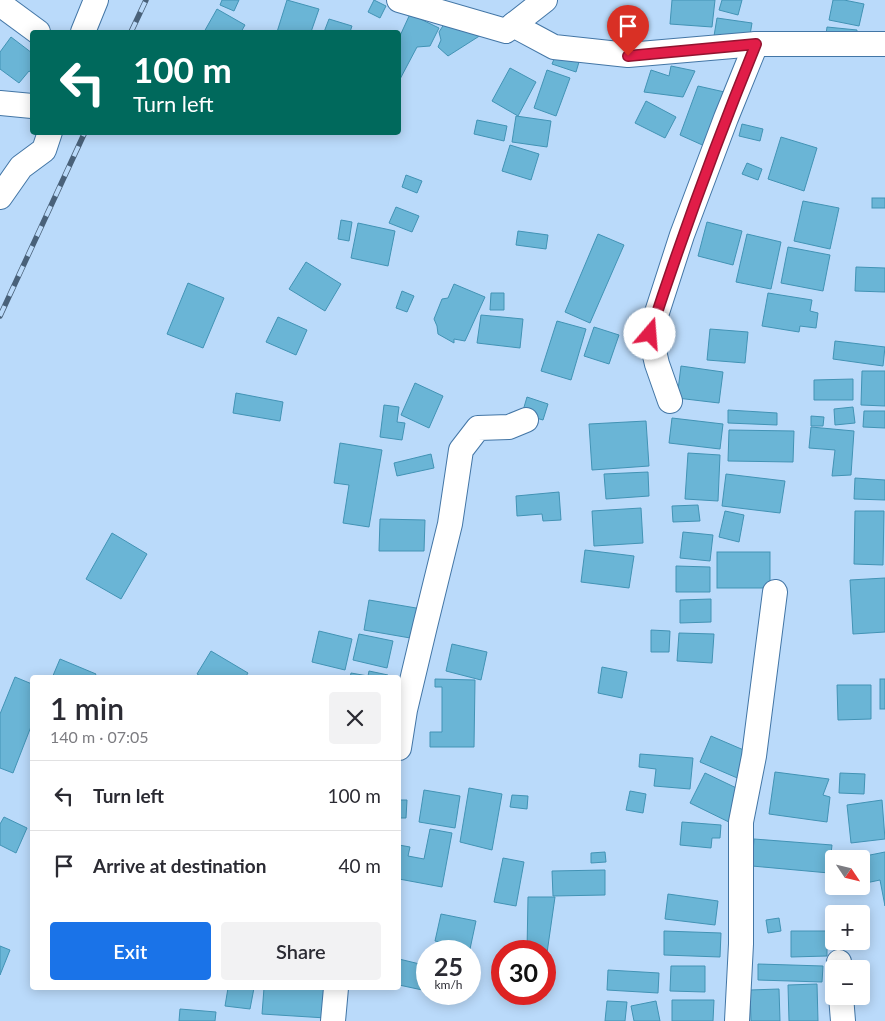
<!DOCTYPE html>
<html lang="en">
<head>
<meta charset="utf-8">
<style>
	:root { --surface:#fff; --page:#f2f2f3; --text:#2b2b33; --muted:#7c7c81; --line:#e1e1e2; --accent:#1a73e8 }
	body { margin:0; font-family:Lato,sans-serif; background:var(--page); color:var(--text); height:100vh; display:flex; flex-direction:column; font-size:19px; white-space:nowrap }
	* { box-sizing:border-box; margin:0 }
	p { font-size:16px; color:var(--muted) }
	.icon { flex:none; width:28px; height:28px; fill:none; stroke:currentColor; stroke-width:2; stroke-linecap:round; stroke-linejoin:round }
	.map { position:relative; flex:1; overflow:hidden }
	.side { position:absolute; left:30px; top:675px; width:371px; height:315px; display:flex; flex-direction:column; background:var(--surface); border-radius:5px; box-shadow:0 2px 12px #0003 }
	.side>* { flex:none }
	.guide { position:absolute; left:30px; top:30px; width:371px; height:105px; border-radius:5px; box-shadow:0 2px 12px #0003; background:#00695c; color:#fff; overflow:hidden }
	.needle { width:32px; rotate:125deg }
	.buttons { position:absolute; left:825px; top:850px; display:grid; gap:10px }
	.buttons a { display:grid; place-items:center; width:45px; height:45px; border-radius:5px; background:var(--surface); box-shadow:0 2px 12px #0003; font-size:25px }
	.speed { position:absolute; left:416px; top:940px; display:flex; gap:10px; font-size:25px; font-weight:700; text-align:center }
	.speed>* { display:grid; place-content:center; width:65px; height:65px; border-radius:50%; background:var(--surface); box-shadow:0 2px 12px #0003; line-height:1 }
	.speed small { font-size:12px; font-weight:400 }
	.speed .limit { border:8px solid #d22; background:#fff; color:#111 }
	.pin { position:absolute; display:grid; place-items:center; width:42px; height:42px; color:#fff; margin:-51px -21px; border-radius:50% 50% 50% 0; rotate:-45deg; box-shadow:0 0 5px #0007 }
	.pin .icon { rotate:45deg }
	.me { position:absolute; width:55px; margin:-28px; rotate:18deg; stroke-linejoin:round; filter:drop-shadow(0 0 4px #0008) }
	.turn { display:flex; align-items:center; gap:18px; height:105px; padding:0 20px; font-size:22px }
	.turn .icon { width:65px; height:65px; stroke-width:2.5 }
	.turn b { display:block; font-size:35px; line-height:42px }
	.round { display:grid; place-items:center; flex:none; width:52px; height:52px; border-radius:5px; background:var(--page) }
	.summary { display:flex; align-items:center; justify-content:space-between; height:85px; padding:0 20px }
	h1 { font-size:30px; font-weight:600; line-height:38px }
	.action { display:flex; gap:10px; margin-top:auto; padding:10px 20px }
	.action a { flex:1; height:58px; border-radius:5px; background:var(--accent); color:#fff; font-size:20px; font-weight:600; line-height:58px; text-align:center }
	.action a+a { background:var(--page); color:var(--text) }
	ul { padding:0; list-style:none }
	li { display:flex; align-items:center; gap:15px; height:70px; padding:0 20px; border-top:1px solid var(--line) }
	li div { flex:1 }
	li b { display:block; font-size:19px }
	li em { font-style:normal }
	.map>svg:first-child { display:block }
	.building { fill:#6ab5d6; stroke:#4293b5 }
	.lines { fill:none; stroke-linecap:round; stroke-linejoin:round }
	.minor-casing { stroke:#4376a6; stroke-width:26 }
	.minor { stroke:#fff; stroke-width:24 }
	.rail-casing { stroke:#496179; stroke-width:5.5 }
	.rail { stroke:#badafa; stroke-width:4; stroke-dasharray:11; stroke-linecap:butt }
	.route-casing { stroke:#92132f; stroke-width:12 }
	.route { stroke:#e11d48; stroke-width:9 }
</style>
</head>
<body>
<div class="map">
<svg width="885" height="1021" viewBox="0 0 885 1021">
	<rect width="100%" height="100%" fill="#badafa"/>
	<g class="building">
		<polygon points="222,0 239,0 234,11 220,5"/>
		<polygon points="287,0 319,9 311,32 277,32"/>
		<polygon points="374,0 386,6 380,18 368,12"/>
		<polygon points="672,0 715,0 712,27 670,24"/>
		<polygon points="722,0 742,0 738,15 719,10"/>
		<polygon points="833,0 844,0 864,4 859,26 829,20"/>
		<polygon points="217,9 245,25 241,32 204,32"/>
		<polygon points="410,14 439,28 430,46 417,47 399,81 399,38"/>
		<polygon points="717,18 752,23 749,41 714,36"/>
		<polygon points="329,19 352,26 350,32 324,32"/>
		<polygon points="446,21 481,35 448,56 438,47 441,40 439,32"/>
		<polygon points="827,27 857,30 856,45 825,42"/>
		<polygon points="11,37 32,53 32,73 29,71 19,83 0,69 0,52"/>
		<polygon points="556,54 579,62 576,72 552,64"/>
		<polygon points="671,66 695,71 683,97 644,92 651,70 669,76"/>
		<polygon points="510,68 536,82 518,116 492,101"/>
		<polygon points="547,70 570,78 556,116 534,108"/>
		<polygon points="698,86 729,93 709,148 680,135"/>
		<polygon points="646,101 676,117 665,138 635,123"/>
		<polygon points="516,116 551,121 547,147 512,142"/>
		<polygon points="477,120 507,126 504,141 474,134"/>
		<polygon points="742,124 763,129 760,141 739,136"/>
		<polygon points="781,137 817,148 804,191 768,179"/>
		<polygon points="510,145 539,154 531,180 502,171"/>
		<polygon points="747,163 762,169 758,180 742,174"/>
		<polygon points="406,175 422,181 417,193 402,187"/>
		<rect x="872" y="198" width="13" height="10"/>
		<polygon points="803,201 839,208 830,249 794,241"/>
		<polygon points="396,207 419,216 412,232 389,223"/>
		<polygon points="341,220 352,222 349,241 338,239"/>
		<polygon points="707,222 742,231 733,265 698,256"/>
		<polygon points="358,223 395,231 388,266 351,258"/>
		<polygon points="518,231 548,235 546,249 516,245"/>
		<polygon points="598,234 624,245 590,323 565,312"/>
		<polygon points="747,234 781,242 771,289 736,282"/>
		<polygon points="788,247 830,255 823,291 781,283"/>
		<polygon points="306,262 341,284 325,311 289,289"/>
		<polygon points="856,267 885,268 885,292 855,291"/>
		<polygon points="188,283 224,298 203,348 167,334"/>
		<polygon points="454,284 485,297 465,341 454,339 454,343 438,334 437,326 434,319 442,299 448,298"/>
		<polygon points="402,291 414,296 407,312 396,308"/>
		<polygon points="491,293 504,293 504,310 490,310"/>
		<polygon points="768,293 812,300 810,311 818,313 816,328 800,326 799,332 762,326"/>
		<polygon points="481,315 523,319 520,348 477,343"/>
		<polygon points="278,317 307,330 296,355 266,342"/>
		<polygon points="557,321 586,329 571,380 541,371"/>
		<polygon points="594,327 619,335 609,364 584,356"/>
		<polygon points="710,329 748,332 745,363 707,360"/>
		<polygon points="835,341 885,347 883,366 833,359"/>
		<polygon points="681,366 723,372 719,403 677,398"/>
		<polygon points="862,371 885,371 885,406 861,405"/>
		<polygon points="853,379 853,400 814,400 814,380"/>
		<polygon points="415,383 443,396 429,428 401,415"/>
		<polygon points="236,393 283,402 280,421 233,413"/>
		<polygon points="527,397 548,404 543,420 522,414"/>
		<polygon points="384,405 399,407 397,422 405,423 402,440 380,437"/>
		<polygon points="853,407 855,423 835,425 834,409"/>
		<polygon points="728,410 777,413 777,425 728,423"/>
		<polygon points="864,411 885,411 885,428 863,427"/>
		<polygon points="811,416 824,417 823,426 811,426"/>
		<polygon points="672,418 723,424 720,449 669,443"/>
		<polygon points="646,421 649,466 592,470 589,424"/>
		<polygon points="811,427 854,431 851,475 832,476 835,450 809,448"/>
		<polygon points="729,430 794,431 793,462 728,461"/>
		<polygon points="340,443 382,450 369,527 343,523 349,485 334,483"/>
		<polygon points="688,453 720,455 718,501 685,499"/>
		<polygon points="431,454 434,468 397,476 394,463"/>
		<polygon points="648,472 649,496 606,499 604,474"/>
		<polygon points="726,474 785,481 780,513 722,506"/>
		<polygon points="855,478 885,480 885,500 854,499"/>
		<polygon points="559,492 561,520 543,521 542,514 517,516 516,496"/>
		<polygon points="698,505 700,521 673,522 672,506"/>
		<polygon points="641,508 643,543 594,546 592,511"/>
		<polygon points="725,511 744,515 739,542 719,537"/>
		<polygon points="855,511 884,511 883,565 854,564"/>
		<polygon points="380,519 425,520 424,551 379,551"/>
		<polygon points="683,532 713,535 710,561 680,558"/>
		<polygon points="112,533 147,554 121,599 86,579"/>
		<polygon points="585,550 634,556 629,588 581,582"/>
		<rect x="717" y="552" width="53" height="36"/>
		<polygon points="676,566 710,567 710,592 676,592"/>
		<polygon points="885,578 885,632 853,634 850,580"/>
		<polygon points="711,599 711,622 680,623 680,600"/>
		<polygon points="369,600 422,609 416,639 364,630"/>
		<polygon points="651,630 670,631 669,652 651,652"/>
		<polygon points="319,631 352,639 345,670 312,662"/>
		<polygon points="679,633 714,634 712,663 677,661"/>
		<polygon points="359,634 393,641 387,668 353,660"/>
		<polygon points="452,644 487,652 481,680 446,671"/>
		<polygon points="211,651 248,673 245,678 204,678 197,674"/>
		<polygon points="60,659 96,674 94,678 52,678"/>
		<polygon points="602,667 627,672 622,698 598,693"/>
		<polygon points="369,671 388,675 388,678 350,678 351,673 368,676"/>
		<polygon points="15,677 32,684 32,724 13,773 0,768 0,714"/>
		<polygon points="435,679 475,680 474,747 430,747 430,732 442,732 442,687 435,687"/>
		<rect x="880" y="679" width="5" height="30"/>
		<polygon points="837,685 871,685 871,719 838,720"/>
		<polygon points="711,736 753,754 742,780 700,762"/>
		<polygon points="640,754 693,758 690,789 654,786 656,769 639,767"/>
		<polygon points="775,772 829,779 823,795 830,797 827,822 769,814"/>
		<polygon points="705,773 749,794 735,825 690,803"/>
		<polygon points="840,773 865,774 864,794 839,793"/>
		<polygon points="469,788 502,794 492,850 460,842"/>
		<polygon points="424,790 460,796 455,828 419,822"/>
		<polygon points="630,791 646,794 643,813 626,810"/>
		<polygon points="512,795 528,796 527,809 510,807"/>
		<polygon points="399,800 407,800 406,818 399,818"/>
		<polygon points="882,800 885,839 851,843 847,805"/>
		<polygon points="4,817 27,828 16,853 0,845 0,824"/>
		<polygon points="682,822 721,825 720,838 712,838 711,848 680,845"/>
		<polygon points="430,829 452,833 442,887 399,879 399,845 410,847 408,856 424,859"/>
		<polygon points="754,839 832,845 829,873 752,866"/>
		<polygon points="605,852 606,862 591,863 591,853"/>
		<polygon points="885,852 885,906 880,880 861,884 861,859 850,859"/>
		<polygon points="503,858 524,862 516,906 494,902"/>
		<polygon points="605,870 605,895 553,896 552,871"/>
		<polygon points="668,894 718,901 715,925 665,919"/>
		<polygon points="528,897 555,897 545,967 545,951 527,951"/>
		<polygon points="441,914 476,921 470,949 435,941"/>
		<polygon points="779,918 781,931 768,933 766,920"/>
		<polygon points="664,931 721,933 720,957 664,955"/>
		<polygon points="791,931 827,931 827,956 791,957"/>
		<polygon points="0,946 10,950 0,975"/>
		<polygon points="399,959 428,966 427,991 399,985"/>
		<polygon points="758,964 823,966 822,982 758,980"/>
		<polygon points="671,966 705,966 705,992 670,991"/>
		<polygon points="608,970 659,973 658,993 607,990"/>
		<polygon points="817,984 818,1021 789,1021 788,985"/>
		<polygon points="228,988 254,988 250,1009 225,1006"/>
		<polygon points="264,988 328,988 326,1018 262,1014"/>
		<polygon points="779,989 780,1021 751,1021 750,990"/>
		<polygon points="672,1000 714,1000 713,1021 672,1021"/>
		<polygon points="607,1001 627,1002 625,1021 605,1021"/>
		<polygon points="656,1001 660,1021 634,1021 631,1006"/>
		<polygon points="180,1009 216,1012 215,1021 179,1021"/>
	</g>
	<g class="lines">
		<g class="minor-casing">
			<g id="minor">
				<polyline points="399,0 506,31 513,25 554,47 628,55 756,44 885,44"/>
				<polyline points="0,4 38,32"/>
				<polyline points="513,25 545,0"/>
				<polyline points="83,32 96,0"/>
				<polyline points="0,103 32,106"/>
				<polyline points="0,197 21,167 44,150 50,132"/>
				<polyline points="670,401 657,364 650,334 682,235 726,118 756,44"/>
				<polyline points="399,748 405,710 425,626 450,524 461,450 478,428 509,427 526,420"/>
				<polyline points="839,962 840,969"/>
				<polyline points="841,996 843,1021"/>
				<polyline points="333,1021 336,988"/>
				<polyline points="737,1021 741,944 741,822 754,756 775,592"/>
			</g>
		</g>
		<use href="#minor" class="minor"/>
		<g class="rail-casing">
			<g id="rail">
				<polyline points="131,32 146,0"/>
				<polyline points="0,316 85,132"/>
			</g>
		</g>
		<use href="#rail" class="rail"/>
	</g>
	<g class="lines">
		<g class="route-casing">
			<path id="route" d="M628,56L756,44C717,140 682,236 650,334"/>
		</g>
		<use href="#route" class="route"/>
	</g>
</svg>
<div class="buttons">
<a><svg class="needle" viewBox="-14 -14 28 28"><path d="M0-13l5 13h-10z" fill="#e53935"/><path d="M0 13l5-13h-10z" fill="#7c7c81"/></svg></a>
<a>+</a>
<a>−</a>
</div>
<div class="speed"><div>25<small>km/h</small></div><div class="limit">30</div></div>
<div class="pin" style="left:628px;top:56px;background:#d93025"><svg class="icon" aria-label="arrive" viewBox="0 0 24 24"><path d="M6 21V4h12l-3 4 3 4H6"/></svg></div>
<svg class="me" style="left:650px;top:334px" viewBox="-20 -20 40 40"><circle r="19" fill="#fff"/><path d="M0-13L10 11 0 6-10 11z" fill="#e11d48"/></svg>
<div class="guide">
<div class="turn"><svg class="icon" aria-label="left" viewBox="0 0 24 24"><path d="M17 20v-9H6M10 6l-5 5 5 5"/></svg><div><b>100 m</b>Turn left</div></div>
</div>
<section class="side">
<div class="summary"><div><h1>1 min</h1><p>140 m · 07:05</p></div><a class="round"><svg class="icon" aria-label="close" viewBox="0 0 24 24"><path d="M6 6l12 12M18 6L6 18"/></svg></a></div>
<ul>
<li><svg class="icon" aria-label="left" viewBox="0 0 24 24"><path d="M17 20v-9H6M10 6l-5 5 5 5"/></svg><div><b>Turn left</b></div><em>100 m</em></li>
<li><svg class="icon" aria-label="arrive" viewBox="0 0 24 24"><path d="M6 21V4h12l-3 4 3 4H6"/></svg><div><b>Arrive at destination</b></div><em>40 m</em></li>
</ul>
<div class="action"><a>Exit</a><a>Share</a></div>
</section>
</div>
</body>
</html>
